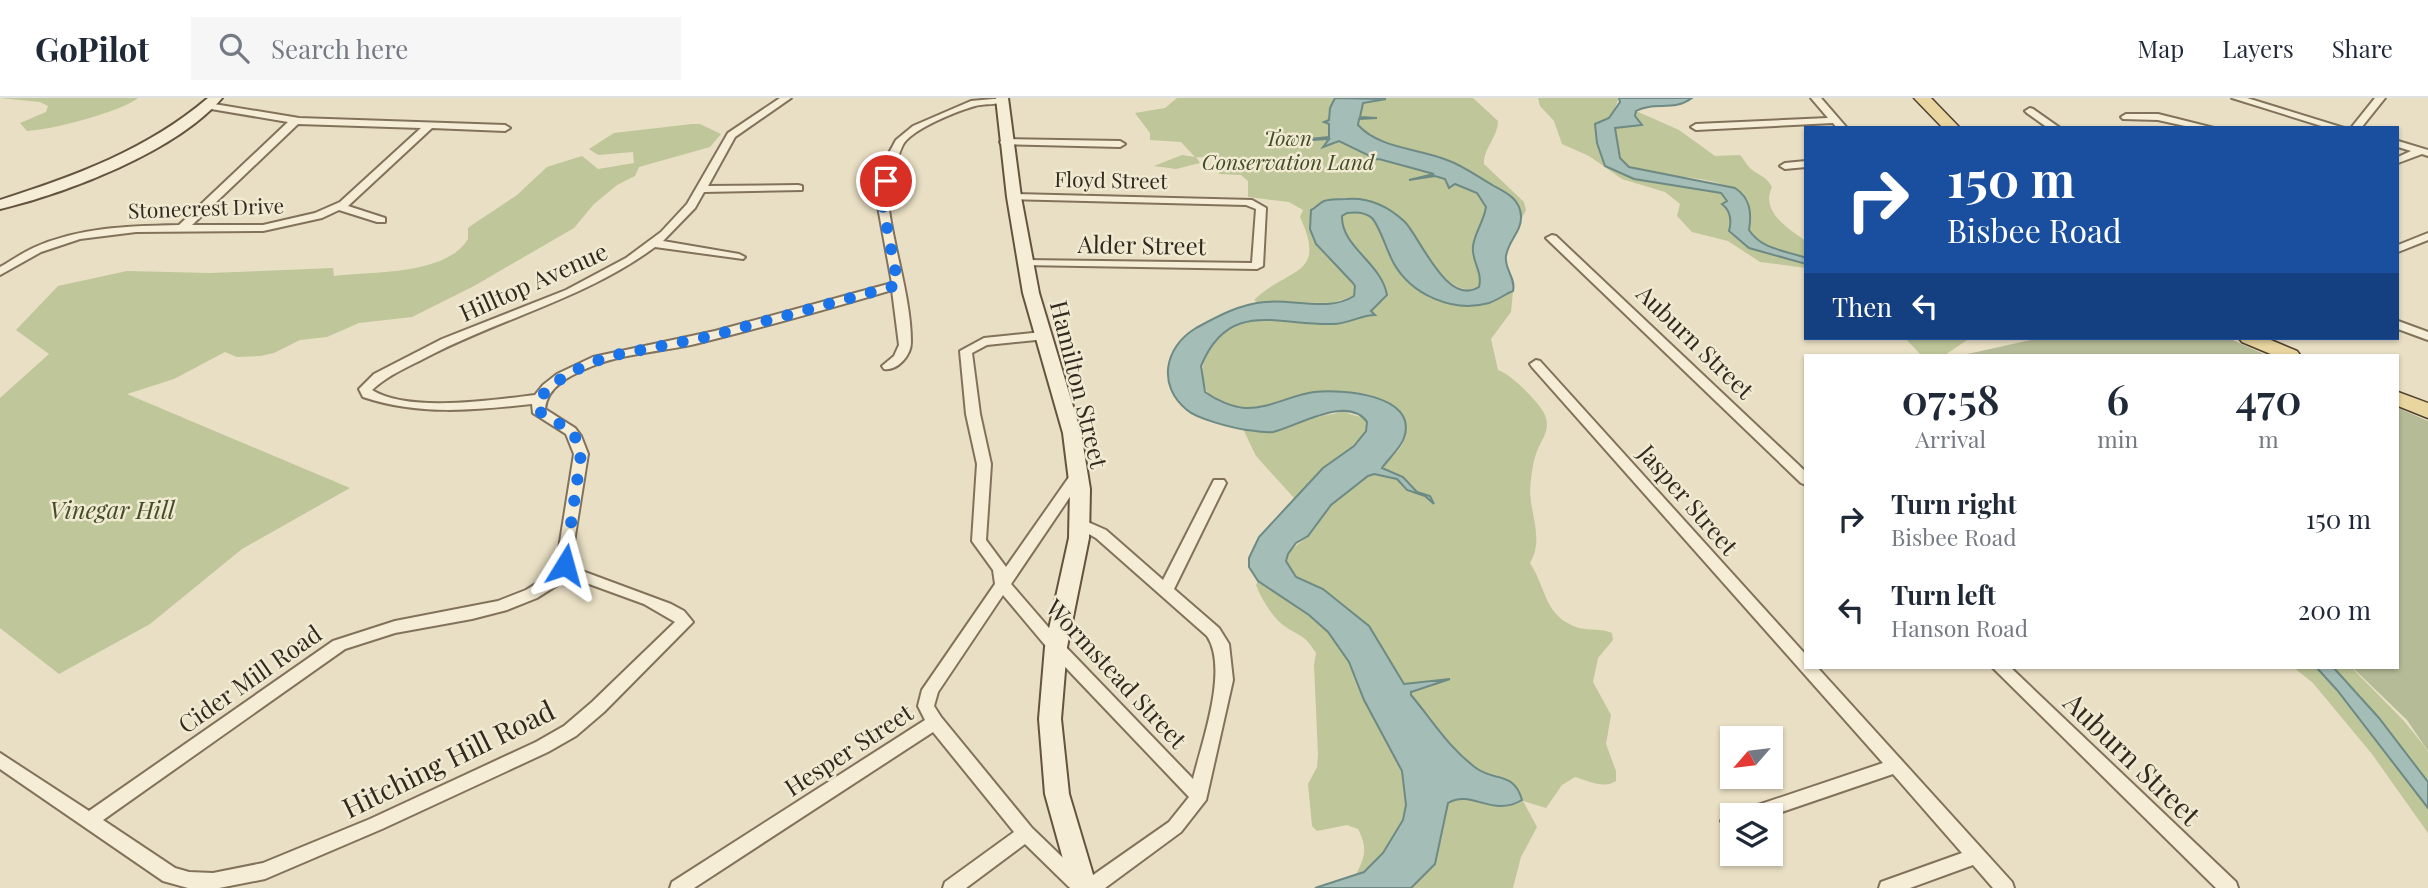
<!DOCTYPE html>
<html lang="en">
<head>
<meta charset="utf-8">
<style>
	:root { --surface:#fff; --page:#f6f6f7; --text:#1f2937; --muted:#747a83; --line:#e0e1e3 }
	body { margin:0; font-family:"Playfair Display",serif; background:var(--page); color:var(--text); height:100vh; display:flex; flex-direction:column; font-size:26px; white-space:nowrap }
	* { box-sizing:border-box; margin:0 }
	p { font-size:23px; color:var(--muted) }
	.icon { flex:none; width:38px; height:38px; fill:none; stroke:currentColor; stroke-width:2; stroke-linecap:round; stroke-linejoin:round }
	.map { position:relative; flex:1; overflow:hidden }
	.side { position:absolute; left:1804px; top:256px; width:595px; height:315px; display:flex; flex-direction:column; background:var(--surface); border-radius:0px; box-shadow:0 2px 5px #0004 }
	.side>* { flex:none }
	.guide { position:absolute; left:1804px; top:28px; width:595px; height:214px; border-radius:0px; box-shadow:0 2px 5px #0004; background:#1a4fa0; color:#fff; overflow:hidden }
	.needle { width:46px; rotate:242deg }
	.buttons { position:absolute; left:1720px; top:628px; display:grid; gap:14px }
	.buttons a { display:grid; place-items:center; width:63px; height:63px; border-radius:0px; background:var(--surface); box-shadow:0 2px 5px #0004; font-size:35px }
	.pin { position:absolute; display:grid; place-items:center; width:60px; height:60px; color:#fff; margin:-30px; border:4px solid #fff; border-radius:50%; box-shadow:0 2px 7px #0007 }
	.me { position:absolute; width:77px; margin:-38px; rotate:8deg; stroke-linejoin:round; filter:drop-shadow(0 0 5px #0008) }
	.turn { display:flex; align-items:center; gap:24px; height:147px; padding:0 28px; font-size:32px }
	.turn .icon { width:91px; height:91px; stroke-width:2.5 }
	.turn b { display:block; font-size:49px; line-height:60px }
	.then { display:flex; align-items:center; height:66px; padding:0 28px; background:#0003; gap:14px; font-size:26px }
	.eta { display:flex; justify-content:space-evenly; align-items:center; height:119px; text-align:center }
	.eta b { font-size:42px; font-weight:600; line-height:49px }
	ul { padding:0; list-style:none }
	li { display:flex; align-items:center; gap:21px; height:91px; padding:0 28px }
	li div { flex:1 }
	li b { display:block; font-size:26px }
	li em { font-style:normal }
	header { display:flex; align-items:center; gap:42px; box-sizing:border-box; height:98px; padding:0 35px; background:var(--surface); border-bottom:2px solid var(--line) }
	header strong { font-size:33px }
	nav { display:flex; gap:38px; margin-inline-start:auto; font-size:24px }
	.search { width:490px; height:63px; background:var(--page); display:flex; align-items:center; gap:18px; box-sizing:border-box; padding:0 24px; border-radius:0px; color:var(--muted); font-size:26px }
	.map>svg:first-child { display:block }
	.green { fill:#bfc699 }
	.cemetery { fill:#b6bb97 }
	.water { fill:#a5bdb7; stroke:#6d8a84; stroke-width:2 }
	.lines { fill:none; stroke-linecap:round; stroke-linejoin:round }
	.street-casing { stroke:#82725c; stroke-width:4 }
	.secondary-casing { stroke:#63533f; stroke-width:4 }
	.primary-casing { stroke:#504030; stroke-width:3 }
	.street { fill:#f5edd6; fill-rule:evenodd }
	.secondary { fill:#f5edd6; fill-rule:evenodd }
	.primary { fill:#e9d59f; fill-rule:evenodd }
	.route { stroke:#1a73e8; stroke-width:12; stroke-dasharray:0 21.6 }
	.labels { text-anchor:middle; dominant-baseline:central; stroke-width:5; stroke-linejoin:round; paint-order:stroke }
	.far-park-label { font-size:21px; font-style:italic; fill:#424d27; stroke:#f1ead2 }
	.far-street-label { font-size:21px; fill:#33291f; stroke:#f1ead2 }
	.street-label { font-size:24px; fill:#33291f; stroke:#f1ead2 }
	.park-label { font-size:24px; font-style:italic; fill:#424d27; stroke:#f1ead2 }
	.near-street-label { font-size:28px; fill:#33291f; stroke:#f1ead2 }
</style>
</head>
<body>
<header>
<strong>GoPilot</strong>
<div class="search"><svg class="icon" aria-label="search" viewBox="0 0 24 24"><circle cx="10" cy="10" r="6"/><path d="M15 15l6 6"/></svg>Search here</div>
<nav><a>Map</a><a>Layers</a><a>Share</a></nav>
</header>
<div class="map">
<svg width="2428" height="790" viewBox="0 0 2428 790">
	<rect width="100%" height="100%" fill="#e9dfc4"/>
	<g class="green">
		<path d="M0,0H138C120,14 51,32 27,33L20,25L46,14L48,8L40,4Z"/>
		<path d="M1177,0H1335L1329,17L1446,77L1480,97L1488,107L1475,162L1480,174L1479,189C1451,206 1408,136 1393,117L1317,107L1311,112C1313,121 1310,132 1313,140C1319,156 1345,173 1355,188L1354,198L1332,205L1257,204L1254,202C1288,169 1328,179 1300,119L1303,112L1289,104L1248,99V83L1241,77L1219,76L1218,60L1196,59L1200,65L1176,71L1154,68L1182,57L1195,59L1181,44L1150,42V35L1135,15L1165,10Z"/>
		<path d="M1374,0H1473L1498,23C1498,39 1483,51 1484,66L1524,104L1526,112L1520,124C1522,104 1508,96 1493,87C1476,79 1462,67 1444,60C1416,50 1380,50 1358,27L1359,21L1373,20L1359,19L1363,5L1379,1Z"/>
		<polygon points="1538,0 1619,0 1598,50 1605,67 1634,81 1709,87 1736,99 1729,133 1749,150 1806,166 1806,170 1760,164 1728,143 1692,134 1677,118 1680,106 1665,94 1622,81 1589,58 1562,46 1554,23 1540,8"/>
		<path d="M1636,13L1679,32L1715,58L1740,57C1743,60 1745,64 1748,68C1756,77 1766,77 1772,89C1760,114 1789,131 1806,143V160C1785,151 1764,152 1749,132C1760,69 1672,84 1634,72C1627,69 1621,63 1616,59L1613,28L1634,17Z"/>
		<path d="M692,26H700L721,36L710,49L639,69L635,78L617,87L594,106L574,130L474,188L412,219L359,225L327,239L300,242L274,255L260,258L237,259L225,254L174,281L127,296L350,390L242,451L150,526L59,576L0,530V300L49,256L16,232L58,188L127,173L210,175L333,170L334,178C370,173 446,178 468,141V130L472,127L517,97L547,69L582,58L598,71L634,65L633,54L598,57L589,51L614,35Z"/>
		<path d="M1347,115C1355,114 1365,114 1372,120C1380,129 1387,153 1393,164C1410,197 1454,215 1489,205C1498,202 1505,196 1513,193L1511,214L1491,241L1498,272C1511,276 1543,307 1546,320C1550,334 1540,343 1536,356C1533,364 1532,373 1531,382C1526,411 1546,438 1530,465C1547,491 1544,519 1579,530C1590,533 1601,530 1612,535L1613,542L1598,560L1593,584L1611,617L1606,646L1616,673V683C1604,691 1588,683 1575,679L1562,687L1546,710L1523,703L1537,729L1521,759L1513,790H1411L1435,766L1448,705L1461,700L1499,709L1497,677C1456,672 1434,625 1411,597V594L1450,581L1404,586L1372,534L1342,505L1323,491L1296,479L1286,463C1289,449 1302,446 1309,436C1319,423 1327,409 1339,400C1356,385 1406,359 1406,334C1405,293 1345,291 1315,294C1291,297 1271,309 1247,310C1206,312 1190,280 1212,247C1240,206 1293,227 1332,226C1347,226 1359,218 1373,217L1371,213L1386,197C1382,165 1341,151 1342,118Z"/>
		<polygon points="1905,240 1970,240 1945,257 1921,257"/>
		<path d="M1343,314L1364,320L1367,324C1365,347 1340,355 1326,368C1314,378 1305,390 1295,401L1256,358L1243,331L1274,334L1301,322Z"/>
		<path d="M1258,483L1309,517L1328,534L1349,564L1415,686L1399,741L1371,769L1355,778C1365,760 1368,750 1358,731L1347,727L1317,733L1312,728L1308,686L1317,669L1318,657L1314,567L1316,555C1304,536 1302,540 1286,529C1273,521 1262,502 1256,487Z"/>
		<polygon points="2293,569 2316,569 2337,592 2428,710 2428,735 2372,656 2313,585"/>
		<polygon points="2333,569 2351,569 2404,623 2425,649 2428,654 2428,684 2379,620"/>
	</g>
	<g class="cemetery">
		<polygon points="2040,240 2228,240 2266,257 1963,257"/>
		<polygon points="2398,310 2428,323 2428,653 2407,622 2352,569 2398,569"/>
	</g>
	<g class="water">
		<path d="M1335,0L1386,1L1363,5L1360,19L1377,20L1359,21L1358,27C1380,51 1418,50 1447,62C1464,68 1478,79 1494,88C1507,95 1520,101 1521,118C1522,133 1508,143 1506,158C1504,171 1516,180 1513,193C1505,196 1498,202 1489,205C1453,215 1411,197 1393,164C1387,153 1380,129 1372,120C1365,114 1355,114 1347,115L1342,118C1341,149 1381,164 1387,197L1371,213L1375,217C1361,217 1348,226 1333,226C1279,228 1229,200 1201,268L1205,294C1216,302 1232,309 1245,310C1269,311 1291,297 1314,294C1341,291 1419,296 1404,340C1400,351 1389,360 1382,370L1403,379L1417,394L1430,398L1434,406L1425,398L1407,392L1397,381L1374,376L1368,378L1331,407L1308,438L1296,445L1288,456L1286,463L1296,479L1323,491L1369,528L1404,586L1450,581L1411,594V597C1433,623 1448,649 1476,670C1495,684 1514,673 1522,702C1492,720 1472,691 1448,705L1435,766L1411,790H1315L1364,774L1383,755L1403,722L1406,707L1402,673L1364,602L1349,564L1328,534L1309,517L1258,483L1249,469V460L1259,439L1323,370L1354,348L1366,333L1367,324C1348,296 1296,329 1273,334C1266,335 1254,333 1247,332C1233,330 1197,321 1187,312C1157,288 1164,249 1196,230C1218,218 1240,206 1265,204C1293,201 1329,214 1354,198L1355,188L1352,184L1316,146L1310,131L1311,112C1316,110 1319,105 1324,103C1330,101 1339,101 1346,101C1369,99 1388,108 1405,124C1421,141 1447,209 1479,189C1483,173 1471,163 1473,148C1475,134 1484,123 1486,109L1477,95L1455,86L1449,90L1445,81L1435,78L1409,82L1434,76L1379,61L1365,63L1370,59L1368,57L1339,43L1323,49L1329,41L1291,43L1329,39V26L1324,24L1329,22L1330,10Z"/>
		<path d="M1619,0H1692C1674,14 1654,3 1636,13L1635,18L1642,27L1615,30L1620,60L1629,69L1735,90C1750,100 1752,114 1749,132C1762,152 1785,152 1806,160V166L1749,150L1729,133C1732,122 1731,113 1722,106L1727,103L1721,95L1634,81L1605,68L1597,45L1595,26L1609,20L1620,4Z"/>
		<polygon points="2316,569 2333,569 2379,620 2428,684 2428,710 2337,592"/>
	</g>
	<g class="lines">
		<g class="street-casing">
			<g id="street">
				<path d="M780,0H791L735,39L708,88L798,87L802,88V92L704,94L695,110L663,143L739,156L745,159L743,161L655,149C586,200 502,220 427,259C408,269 388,277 372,292C408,315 493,302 535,297L543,287L557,276L593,259L715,233L892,185L878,109L889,55L896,42L913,28L971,3L1004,0L1006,2C997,8 985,5 975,8C957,13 915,30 904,45C897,56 887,99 889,112C895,155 911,202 911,244C911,258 897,273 884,271L882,268L894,258L899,247L892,192C827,211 761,230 695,246C660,254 623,255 590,269C571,277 547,288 545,311L575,330L581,338L588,356L571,463L574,470L671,506L684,513L693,524L604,614L576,638L548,654L382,731L265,781L219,790H188L163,783L0,671V655L89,713L333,543L395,523L498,503L526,492L560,471L557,463L574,356L566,336L533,315L532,306C475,312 419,318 363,299L359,291L374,276L442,241L566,192L626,160L661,134L687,106L728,35ZM570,479L644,506L675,524L592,604L564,628L536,644L370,721L263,765L213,775L189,774L175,770L103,722L345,551L395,535L472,521L507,512L537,500Z"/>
				<polygon points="1811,0 1821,0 1847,30 1837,30 1833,25 1696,32 1691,29 1696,26 1828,20"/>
				<polygon points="2232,0 2247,0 2344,30 2328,30"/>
				<polygon points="2375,0 2385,0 2361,30 2351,30"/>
				<path d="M208,5L299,20L505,27L510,30L505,33L432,30L348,108L385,120V124H377L339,112L322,120L263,133L136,134L80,141L41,154L0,177V169C11,163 22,155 33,150C79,129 130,128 179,127L288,24L205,10L203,8ZM298,26L421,30L340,104L315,115L263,127H192Z"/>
				<polygon points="2030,10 2033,11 2060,30 2048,30 2027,15 2025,13"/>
				<polygon points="2126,16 2158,16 2214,30 2194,30 2158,22 2123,21 2121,19"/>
				<polygon points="1005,41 1120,43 1125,46 1120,49 1001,46 1000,44"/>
				<polygon points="2398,43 2428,52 2428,58 2422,56 2398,65 2398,59 2411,53 2398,49"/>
				<polygon points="1806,63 1806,69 1785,71 1780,68 1785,65"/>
				<polygon points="1014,96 1252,102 1266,110 1263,168 1257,171 1022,167 1022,163 1026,162 1252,165 1256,111 1246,107 1010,101 1010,97"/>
				<polygon points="2428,135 2428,142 2398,154 2398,147"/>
				<polygon points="1552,137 1556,138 1806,374 1806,387 1801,385 1548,142 1546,140"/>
				<polygon points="2398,223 2428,234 2428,242 2398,231"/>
				<path d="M1042,234L1048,238L1046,241L987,247L972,255L980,316L991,366L986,442L1006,469L1074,372H1084L1086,375L1084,378L1011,486L1062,545L1193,681C1202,644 1229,571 1207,538L1096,440L1076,429L1074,426L1081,421L1106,432L1163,482L1214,382H1224L1226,385L1174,491L1219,530L1229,546L1233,582L1206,702L1181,734L1105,790H1070L1025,746L966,790H943L945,784L1014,734L933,634L694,790H670L672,784L925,622L918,608L922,592L995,486L993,472L972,443L977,366L966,316L960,253L984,240ZM1003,497L1050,553L1189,699L1169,724L1086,782L1032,730L941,619L934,608L938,594Z"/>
				<path d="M1536,262L1540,263L1806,557V569H1817L2012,784L2014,790H1993L1973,767L1910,790H1879L1881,784L1962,755L1893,676L1770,718H1732V730L1724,728L1721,723C1725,715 1730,714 1738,717L1740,713L1883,665L1532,269L1530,266Z"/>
				<polygon points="1992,569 2010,569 2236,784 2238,790 2216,790"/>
			</g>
		</g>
		<g class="secondary-casing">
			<g id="secondary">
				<path d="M208,0H222C177,53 67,95 0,111V102C75,78 147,52 208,0Z"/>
				<polygon points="996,0 1008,0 1021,99 1039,195 1081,335 1090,391 1089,440 1067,549 1061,621 1069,696 1097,790 1071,790 1045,696 1039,621 1045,549 1069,440 1070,391 1063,335 1023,195 1007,99"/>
			</g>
		</g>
		<g class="primary-casing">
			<g id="primary">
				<polygon points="1914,0 1931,0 1960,30 1943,30"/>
				<polygon points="2239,240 2266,240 2297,253 2300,257 2273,257 2242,244"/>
				<polygon points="2398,294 2428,305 2428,320 2398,308"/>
			</g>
		</g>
		<use href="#street" class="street"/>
		<use href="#secondary" class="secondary"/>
		<use href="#primary" class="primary"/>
	</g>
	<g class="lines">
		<path class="route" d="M565,467L581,356C574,323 559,331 538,312L540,301L548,290L571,274L606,259L711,238L898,187L883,109L886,83"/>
	</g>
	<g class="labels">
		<g class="far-park-label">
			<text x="1288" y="39">Town<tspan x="1288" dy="24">Conservation Land</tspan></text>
		</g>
		<g class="far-street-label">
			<text transform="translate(1111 81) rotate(1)">Floyd Street</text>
			<text transform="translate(206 109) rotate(-2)">Stonecrest Drive</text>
		</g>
		<g class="street-label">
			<text transform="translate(1142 146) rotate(1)">Alder Street</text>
			<text transform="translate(533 183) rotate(-24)">Hilltop Avenue</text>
			<text transform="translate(1696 243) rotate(44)">Auburn Street</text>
			<text transform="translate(1080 286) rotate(76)">Hamilton Street</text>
			<text transform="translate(1689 401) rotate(49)">Jasper Street</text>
			<text transform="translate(1117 575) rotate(47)">Wormstead Street</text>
			<text transform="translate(249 580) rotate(-35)">Cider Mill Road</text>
			<text transform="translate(848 651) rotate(-33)">Hesper Street</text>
		</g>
		<g class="park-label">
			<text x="112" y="411">Vinegar Hill</text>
		</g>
		<g class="near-street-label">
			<text transform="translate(448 660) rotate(-26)">Hitching Hill Road</text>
			<text transform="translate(2133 660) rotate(44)">Auburn Street</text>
		</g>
	</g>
</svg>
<div class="buttons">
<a><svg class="needle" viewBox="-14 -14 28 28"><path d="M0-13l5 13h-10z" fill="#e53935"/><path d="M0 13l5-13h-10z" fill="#747a83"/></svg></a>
<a><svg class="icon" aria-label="layers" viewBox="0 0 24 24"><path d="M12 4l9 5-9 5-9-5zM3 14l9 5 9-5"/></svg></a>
</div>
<div class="pin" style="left:886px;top:83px;background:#d93025"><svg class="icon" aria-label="arrive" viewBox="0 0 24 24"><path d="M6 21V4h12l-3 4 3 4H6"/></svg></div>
<svg class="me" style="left:565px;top:467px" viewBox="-20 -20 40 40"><path d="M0-17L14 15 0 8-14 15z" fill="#1a73e8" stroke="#fff" stroke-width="4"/></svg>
<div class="guide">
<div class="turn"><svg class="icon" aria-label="right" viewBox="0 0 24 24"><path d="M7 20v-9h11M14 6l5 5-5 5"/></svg><div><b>150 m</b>Bisbee Road</div></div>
<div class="then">Then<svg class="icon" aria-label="left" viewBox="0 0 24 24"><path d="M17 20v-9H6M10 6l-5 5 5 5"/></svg></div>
</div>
<section class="side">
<div class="eta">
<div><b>07:58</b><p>Arrival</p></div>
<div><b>6</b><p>min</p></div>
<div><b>470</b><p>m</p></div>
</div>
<ul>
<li><svg class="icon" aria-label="right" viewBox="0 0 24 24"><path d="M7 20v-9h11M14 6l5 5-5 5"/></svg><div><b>Turn right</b><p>Bisbee Road</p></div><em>150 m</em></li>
<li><svg class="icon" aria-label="left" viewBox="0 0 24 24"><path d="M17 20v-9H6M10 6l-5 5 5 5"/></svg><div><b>Turn left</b><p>Hanson Road</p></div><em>200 m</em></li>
</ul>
</section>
</div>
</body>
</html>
